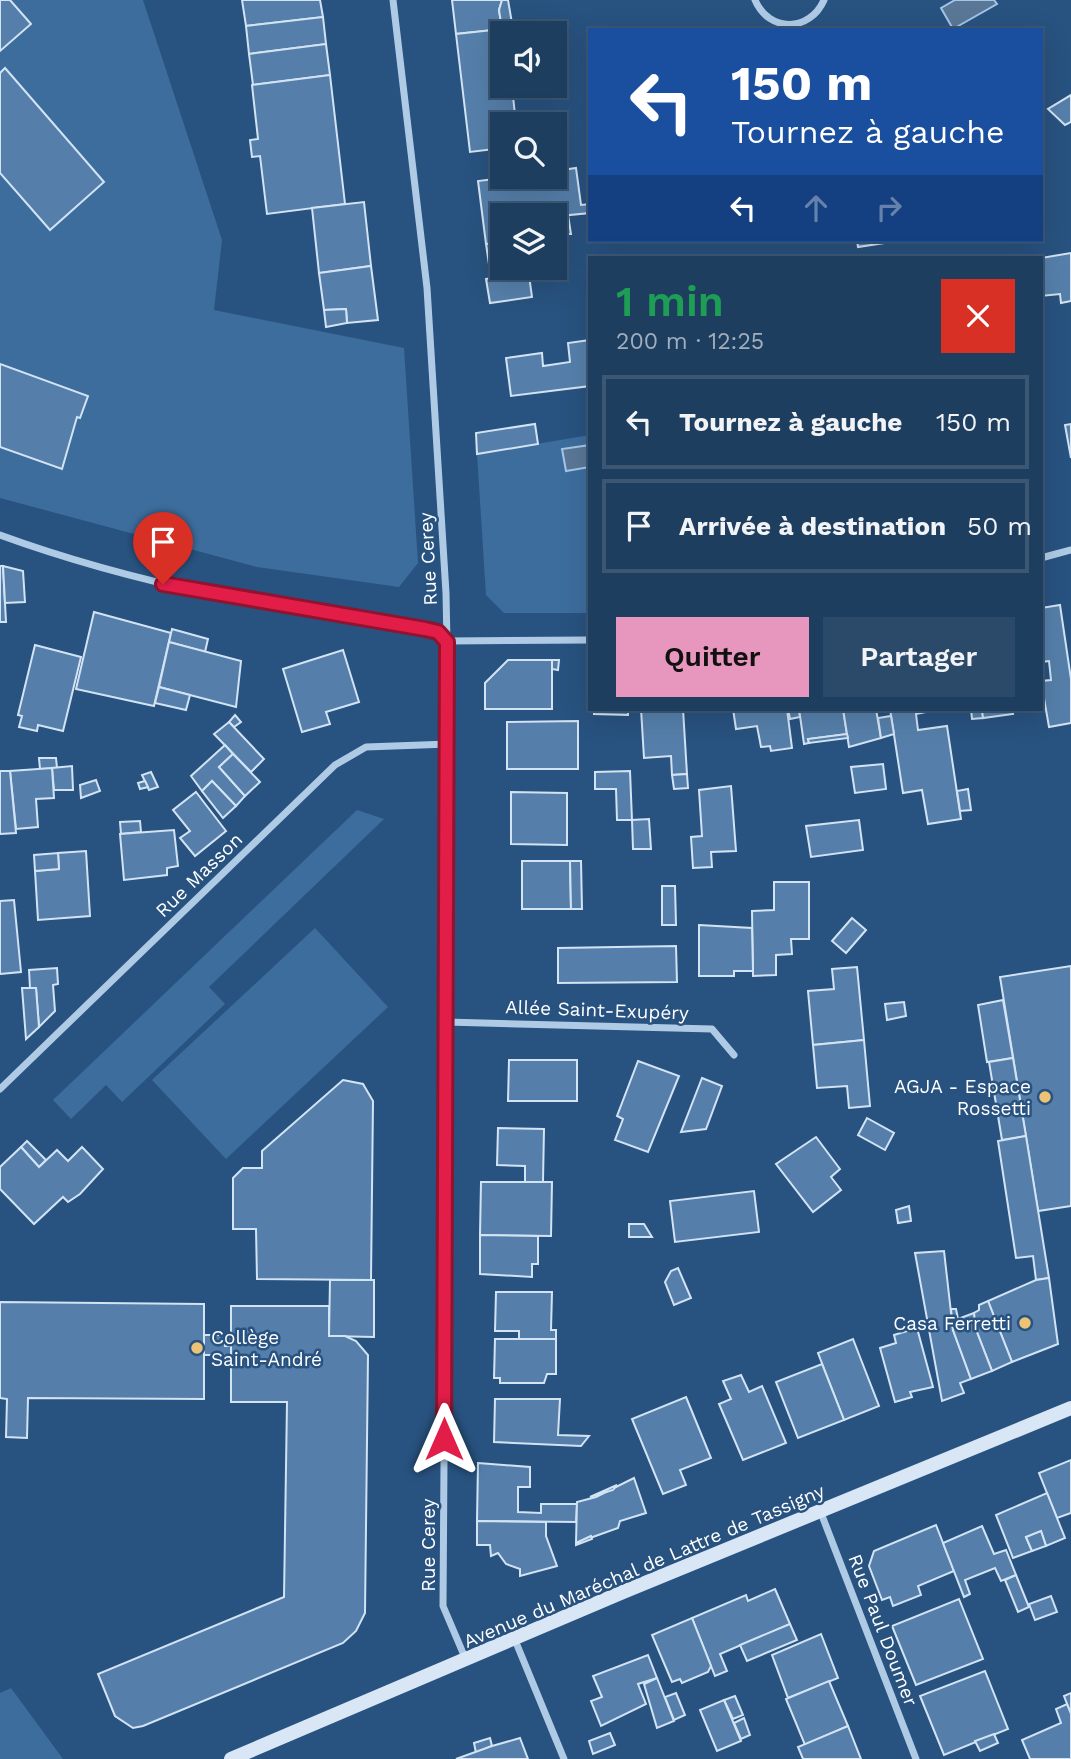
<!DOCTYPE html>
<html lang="fr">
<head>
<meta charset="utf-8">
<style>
	:root { --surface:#1e3e5f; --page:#2b4968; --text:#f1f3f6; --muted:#a1aebd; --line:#3c5774; --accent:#e797bd }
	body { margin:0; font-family:"Work Sans",sans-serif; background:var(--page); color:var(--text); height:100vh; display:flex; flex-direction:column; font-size:26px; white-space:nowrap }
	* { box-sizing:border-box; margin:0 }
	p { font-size:23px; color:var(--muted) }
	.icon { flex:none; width:38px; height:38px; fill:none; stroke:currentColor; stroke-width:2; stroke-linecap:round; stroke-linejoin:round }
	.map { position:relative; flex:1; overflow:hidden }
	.panel { position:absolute; left:588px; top:256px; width:455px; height:455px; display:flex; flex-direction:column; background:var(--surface); border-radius:0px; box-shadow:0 7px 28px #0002,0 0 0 2px var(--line) }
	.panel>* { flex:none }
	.guide { position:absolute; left:588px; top:28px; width:455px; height:214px; border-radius:0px; box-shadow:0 7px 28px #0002,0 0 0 2px var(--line); background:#1a4fa0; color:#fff; overflow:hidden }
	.tools { position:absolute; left:490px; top:21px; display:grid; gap:14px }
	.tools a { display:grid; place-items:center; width:77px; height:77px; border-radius:0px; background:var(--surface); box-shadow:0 7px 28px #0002,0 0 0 2px var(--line); font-size:35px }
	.pin { position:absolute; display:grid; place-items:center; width:60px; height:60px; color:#fff; margin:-72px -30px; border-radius:50% 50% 50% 0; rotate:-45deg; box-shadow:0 0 7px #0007 }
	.pin .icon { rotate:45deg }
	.me { position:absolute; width:77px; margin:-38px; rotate:0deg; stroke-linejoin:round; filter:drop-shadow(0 0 5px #0008) }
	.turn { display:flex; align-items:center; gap:24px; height:147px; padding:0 28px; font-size:32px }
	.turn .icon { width:91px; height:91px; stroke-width:2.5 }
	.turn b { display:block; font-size:49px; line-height:60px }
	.lanes { display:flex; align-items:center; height:66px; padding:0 28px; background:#0003; justify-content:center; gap:35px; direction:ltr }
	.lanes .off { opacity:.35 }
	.round { display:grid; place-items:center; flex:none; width:74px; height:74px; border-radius:0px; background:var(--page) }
	.head { display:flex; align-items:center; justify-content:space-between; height:119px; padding:0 28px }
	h1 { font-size:42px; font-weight:600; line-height:52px; color:#1e9e55 }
	.primary-button { display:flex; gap:14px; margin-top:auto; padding:14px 28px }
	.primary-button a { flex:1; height:80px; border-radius:0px; background:var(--accent); color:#111; font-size:28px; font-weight:600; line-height:80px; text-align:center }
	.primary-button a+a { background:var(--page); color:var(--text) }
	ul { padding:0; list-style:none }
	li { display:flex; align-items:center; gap:21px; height:94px; margin:0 14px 10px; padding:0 14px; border:4px solid var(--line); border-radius:0px }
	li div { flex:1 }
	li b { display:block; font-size:26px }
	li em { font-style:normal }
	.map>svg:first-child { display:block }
	.green { fill:#3d6d9d }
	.water { fill:#5a7797; stroke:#a4c6e6; stroke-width:2 }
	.building { fill:#557faa; stroke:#d2e3f4; stroke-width:2 }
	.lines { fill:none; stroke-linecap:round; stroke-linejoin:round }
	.street { stroke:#afcae5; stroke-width:7 }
	.secondary { stroke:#d8e6f5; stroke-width:14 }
	.route-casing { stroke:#92132f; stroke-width:18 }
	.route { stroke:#e11d48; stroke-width:12 }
	.poi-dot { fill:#edc475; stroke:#28527f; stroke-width:2.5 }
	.labels { text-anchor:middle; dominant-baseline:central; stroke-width:5; stroke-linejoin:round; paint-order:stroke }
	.street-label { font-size:19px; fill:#fff; stroke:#28527f }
	.poi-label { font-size:19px; fill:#fff; stroke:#28527f; text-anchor:end }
</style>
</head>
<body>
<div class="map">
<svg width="1071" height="1759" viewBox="0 0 1071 1759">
	<rect width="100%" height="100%" fill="#28527f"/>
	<g class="green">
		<polygon points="0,0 143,0 222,240 214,310 404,348 418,563 399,587 257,567 0,498"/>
		<polygon points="590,435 590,613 504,613 486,595 477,454"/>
		<polygon points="357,810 384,819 209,987 225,1004 122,1102 106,1085 71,1119 53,1100"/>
		<polygon points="315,928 388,1007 226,1159 152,1080"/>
		<polygon points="11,1688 63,1759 0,1759 0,1693"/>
	</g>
	<g class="water">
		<polygon points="955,0 994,0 997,4 953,29 941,8"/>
		<polygon points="590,445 590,467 566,471 562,449"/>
	</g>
	<g class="building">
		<polygon points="0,0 10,0 31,24 0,51"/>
		<polygon points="242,0 320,0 323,17 246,26"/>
		<polygon points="452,0 502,0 499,10 502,29 456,34"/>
		<polygon points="502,0 508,0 513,29 502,29 499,10"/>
		<polygon points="323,17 326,44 249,54 246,26"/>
		<polygon points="493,30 499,88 512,87 516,124 502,124 502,148 470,152 456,34"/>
		<polygon points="326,44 330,75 253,85 249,54"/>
		<polygon points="5,68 104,182 50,230 0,173 0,73"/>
		<polygon points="330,75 345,204 267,214 260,156 252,157 250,140 258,139 252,85"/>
		<polygon points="1071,95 1071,122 1065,125 1048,109"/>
		<polygon points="553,120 554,124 519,124"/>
		<polygon points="576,168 581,205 590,204 590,213 560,216 563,234 555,235 555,215 502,215 502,243 486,244 478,181 510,177 555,177 555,171"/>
		<polygon points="364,202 371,266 319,273 312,208"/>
		<polygon points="568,215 571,234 563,234 560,216"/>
		<polygon points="857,240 904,240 858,247"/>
		<polygon points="502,243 502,268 528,268 532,297 490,303 486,279 491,278 486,244"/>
		<polygon points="1071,253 1071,301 1061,303 1060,294 1041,296 1041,258"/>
		<polygon points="371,266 378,320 347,323 346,309 324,310 319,273"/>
		<polygon points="346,309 347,323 326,327 324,310"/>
		<polygon points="590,340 590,386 511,396 506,358 542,353 543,366 570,362 568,343"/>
		<polygon points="0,364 88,396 80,418 77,417 62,469 0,447"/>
		<polygon points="535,424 538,444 477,454 476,433"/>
		<polygon points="1071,424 1071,458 1065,425"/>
		<polygon points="0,566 3,566 6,622 0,622"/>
		<polygon points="3,566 23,571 25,602 5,603"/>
		<polygon points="1060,605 1071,679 1071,723 1049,727 1041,681 1051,680 1049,661 1041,662 1041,608"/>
		<polygon points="94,612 171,633 154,706 76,689"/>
		<polygon points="172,629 208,639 205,652 169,642"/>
		<polygon points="169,642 241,661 236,707 159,687"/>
		<polygon points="35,645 81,657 63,731 38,725 37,731 19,727 22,716 18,715"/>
		<polygon points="343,650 359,702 326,712 330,724 302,732 283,669"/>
		<polygon points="508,660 552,660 552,709 485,709 485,683"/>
		<polygon points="552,660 559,660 558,670 552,669"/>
		<polygon points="159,687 190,695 186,710 155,703"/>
		<polygon points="594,709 628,709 628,715 594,714"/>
		<polygon points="641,709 683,709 687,774 672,775 671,756 644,758"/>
		<polygon points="733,709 787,709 792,748 771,751 770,746 761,747 757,726 736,729"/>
		<polygon points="788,709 799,709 800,717 790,719"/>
		<polygon points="799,709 843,709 847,734 808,739 809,743 804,744"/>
		<polygon points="843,709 876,709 881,738 849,747"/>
		<polygon points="890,709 925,709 926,712 916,714 918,730 947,726 961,819 928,824 922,790 903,793"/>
		<polygon points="971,709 982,709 983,718 972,719"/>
		<polygon points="982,709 1012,709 1013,714 983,718"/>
		<polygon points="235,715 241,722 234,727 229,722"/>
		<polygon points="891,716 894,734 881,738 878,718"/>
		<polygon points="578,721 578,769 507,769 507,722"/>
		<polygon points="229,722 264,759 251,772 214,734"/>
		<polygon points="847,734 848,738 809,743 808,739"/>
		<polygon points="225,745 233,754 219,767 245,796 236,806 212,781 202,791 191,776"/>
		<polygon points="233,754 260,782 245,796 219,767"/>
		<polygon points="39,758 56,758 57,768 40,769"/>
		<polygon points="883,764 886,789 855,793 851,767"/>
		<polygon points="72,766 73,790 54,790 52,768"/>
		<polygon points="52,768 54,798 36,799 38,827 16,829 10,771"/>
		<polygon points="0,771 10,771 16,833 0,834"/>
		<polygon points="630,771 632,820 617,820 616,789 595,789 595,772"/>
		<polygon points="151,772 158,787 149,790 142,775"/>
		<polygon points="687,774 688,788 674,789 672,775"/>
		<polygon points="96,780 100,791 81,798 80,785"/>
		<polygon points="145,781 148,787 140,789 138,783"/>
		<polygon points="212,781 236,806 223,818 202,791"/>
		<polygon points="731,786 736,851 711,852 712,867 693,868 691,837 702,836 699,790"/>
		<polygon points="968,789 971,810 960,811 957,791"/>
		<polygon points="196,792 226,831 195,856 180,838 190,831 173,810"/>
		<polygon points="511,792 567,793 567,845 511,844"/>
		<polygon points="649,819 651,849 633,849 632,820"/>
		<polygon points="859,820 863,850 811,857 806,826"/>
		<polygon points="140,821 141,832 121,834 120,822"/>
		<polygon points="174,830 178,866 167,868 167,875 124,880 120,834"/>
		<polygon points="86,851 90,916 38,920 35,871 59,869 58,853"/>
		<polygon points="58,853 59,869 35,871 34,855"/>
		<polygon points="522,861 570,861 571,909 522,909"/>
		<polygon points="570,861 581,861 582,909 571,909"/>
		<polygon points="774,882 809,882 809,939 791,939 792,954 776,955 776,975 753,976 752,911 774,910"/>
		<polygon points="662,886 675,886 676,925 662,925"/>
		<polygon points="14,900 21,972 0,974 0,901"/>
		<polygon points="852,918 866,930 846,953 832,941"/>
		<polygon points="699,925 752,928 753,971 734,971 734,976 699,976"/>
		<polygon points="676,946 677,982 558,983 558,948"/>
		<polygon points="1071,966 1071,1206 1038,1211 1000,977"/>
		<polygon points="857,967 864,1040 813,1045 808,991 834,989 832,969"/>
		<polygon points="57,968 58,984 53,985 55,1011 39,1027 36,988 30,988 29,970"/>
		<polygon points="22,988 36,988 39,1027 26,1039"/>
		<polygon points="1003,1000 1013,1058 987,1062 978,1005"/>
		<polygon points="904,1002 906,1016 887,1020 885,1004"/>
		<polygon points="864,1040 870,1106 849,1108 847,1086 817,1088 813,1045"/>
		<polygon points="1013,1058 1026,1136 1002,1140 989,1062"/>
		<polygon points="509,1060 577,1060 577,1101 508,1101"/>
		<polygon points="638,1061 679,1076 648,1152 615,1140 623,1119 617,1116"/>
		<polygon points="702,1078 722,1086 706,1129 681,1132"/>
		<polygon points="343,1080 363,1084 373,1101 371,1280 257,1279 256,1229 233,1229 233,1178 243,1168 262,1168 262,1151"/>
		<polygon points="867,1118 894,1133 885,1150 858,1135"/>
		<polygon points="498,1128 544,1129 543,1182 525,1182 525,1166 497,1165"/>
		<polygon points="1026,1136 1049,1278 1036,1280 1033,1256 1016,1258 998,1141"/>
		<polygon points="816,1137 840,1169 831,1177 841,1190 813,1212 776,1164"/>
		<polygon points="27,1141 46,1160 39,1167 21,1147"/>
		<polygon points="21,1147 39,1167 57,1150 68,1161 82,1147 103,1169 80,1194 68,1202 63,1197 34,1224 0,1189 0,1167"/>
		<polygon points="481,1182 552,1182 551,1236 480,1235"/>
		<polygon points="754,1191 759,1232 675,1242 670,1201"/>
		<polygon points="909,1206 911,1221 898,1223 896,1210"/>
		<polygon points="629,1224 644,1224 652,1237 629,1237"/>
		<polygon points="480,1235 538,1236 538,1264 532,1264 532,1277 480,1274"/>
		<polygon points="944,1251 953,1330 971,1379 960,1383 964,1393 942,1401 915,1253"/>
		<polygon points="678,1268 691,1298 674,1305 665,1282 671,1271"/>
		<polygon points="1049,1278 1058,1344 1012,1362 988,1301 1036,1280"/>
		<polygon points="330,1280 374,1280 374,1337 329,1336"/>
		<polygon points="496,1292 552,1292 551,1330 556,1330 556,1339 519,1339 519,1331 495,1331"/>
		<polygon points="988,1301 1012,1362 992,1371 975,1327 974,1313 979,1310 979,1305"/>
		<polygon points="0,1302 204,1304 204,1399 28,1398 27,1438 6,1437 7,1399 0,1398"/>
		<polygon points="231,1306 329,1306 329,1336 345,1336 356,1341 368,1355 365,1613 356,1631 343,1643 143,1726 133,1728 115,1716 98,1674 284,1597 287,1402 231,1402 231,1346 225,1346 225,1335 231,1335"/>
		<polygon points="951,1309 956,1309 958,1319 974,1313 975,1327 992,1371 971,1379 953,1330"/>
		<polygon points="917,1328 933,1387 910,1392 912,1397 895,1402 880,1348 896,1343 894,1335"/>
		<polygon points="204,1335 225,1335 225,1346 231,1346 231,1355 204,1355"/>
		<polygon points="495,1339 556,1339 556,1374 547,1374 544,1383 500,1383 500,1378 494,1378"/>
		<polygon points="853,1339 879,1406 844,1420 818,1353"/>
		<polygon points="822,1364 844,1420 798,1438 776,1382"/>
		<polygon points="741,1375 749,1392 762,1386 786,1443 743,1460 719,1404 731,1399 723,1381"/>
		<polygon points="686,1397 711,1458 680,1470 686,1485 663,1494 632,1419"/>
		<polygon points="495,1399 560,1399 558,1435 589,1436 581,1446 494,1442"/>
		<polygon points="1071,1460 1071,1513 1057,1518 1039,1473"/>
		<polygon points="478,1463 530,1467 530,1487 518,1487 518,1512 541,1513 541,1504 577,1504 576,1522 477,1521"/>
		<polygon points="634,1478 646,1513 620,1521 618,1528 576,1543 577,1502 596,1497"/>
		<polygon points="617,1485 613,1490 590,1497"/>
		<polygon points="1047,1493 1065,1538 1046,1546 1041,1531 1026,1537 1032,1551 1013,1558 996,1515"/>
		<polygon points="477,1521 546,1522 546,1536 557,1566 520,1576 520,1569 506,1564 498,1553 491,1556 490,1545 477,1545"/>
		<polygon points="936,1525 954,1571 918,1586 921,1595 893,1606 890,1597 882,1600 869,1566 874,1551"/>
		<polygon points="982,1526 994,1554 1006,1550 1016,1575 1001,1581 995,1568 965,1580 970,1594 964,1597 943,1543"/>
		<polygon points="1041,1531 1046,1546 1032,1551 1026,1537"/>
		<polygon points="591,1536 592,1539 576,1545 576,1543"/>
		<polygon points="1016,1575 1029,1607 1018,1612 1005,1580"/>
		<polygon points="775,1589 790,1624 720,1654 727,1671 715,1676 692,1618 746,1595 748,1601"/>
		<polygon points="1051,1596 1057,1612 1035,1620 1029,1604"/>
		<polygon points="959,1599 983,1659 916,1685 892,1626"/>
		<polygon points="692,1618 711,1666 708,1672 682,1683 680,1679 672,1682 652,1635"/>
		<polygon points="790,1624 797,1640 747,1661 740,1645"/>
		<polygon points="821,1634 838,1678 788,1698 772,1655"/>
		<polygon points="648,1655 657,1678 638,1684 646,1704 601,1726 591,1701 602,1697 593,1676"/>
		<polygon points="985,1671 1008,1729 944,1755 920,1696"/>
		<polygon points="657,1678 674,1721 657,1728 644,1684"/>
		<polygon points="829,1681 848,1726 805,1745 786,1699"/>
		<polygon points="676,1693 685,1715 674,1720 665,1697"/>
		<polygon points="1071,1693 1071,1714 1064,1696"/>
		<polygon points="735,1696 743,1715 733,1719 724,1700"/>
		<polygon points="724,1700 741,1741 717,1751 700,1710"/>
		<polygon points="1067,1704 1071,1714 1071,1759 1030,1759 1022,1740 1061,1723 1056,1709"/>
		<polygon points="744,1718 750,1735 741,1739 734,1723"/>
		<polygon points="848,1726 861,1759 803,1759 798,1747"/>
		<polygon points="610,1733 615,1745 593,1754 589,1741"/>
		<polygon points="994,1734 998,1743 980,1751 975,1741"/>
		<polygon points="490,1738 492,1746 476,1753 474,1743"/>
		<polygon points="520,1738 528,1759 456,1759 492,1746"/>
	</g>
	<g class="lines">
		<g class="street">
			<polyline points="393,0 427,288 446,593 449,744 443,1606 466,1660"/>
			<path d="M755,0C769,33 810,32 824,0"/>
			<path d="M0,535C137,585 282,611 425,629L438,632L447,641L590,640"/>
			<polyline points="1041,558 1071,550"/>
			<polyline points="446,1022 712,1029 734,1055"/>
			<polyline points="0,1089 335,765 366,747 449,744"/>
			<polyline points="821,1513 916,1759"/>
			<polyline points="515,1640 564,1759"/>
		</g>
		<polyline class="secondary" points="231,1759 623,1592 1071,1408"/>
	</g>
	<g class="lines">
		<g class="route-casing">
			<polyline id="route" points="163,584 425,629 438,632 447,642 444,1439"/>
		</g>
		<use href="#route" class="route"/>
	</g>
	<g class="poi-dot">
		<circle cx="1045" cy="1097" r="7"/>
		<circle cx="1025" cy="1323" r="7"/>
		<circle cx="197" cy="1348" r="7"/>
	</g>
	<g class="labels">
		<g class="street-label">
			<text transform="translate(428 559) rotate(-93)">Rue Cerey</text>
			<text transform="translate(199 875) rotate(-44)">Rue Masson</text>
			<text transform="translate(597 1010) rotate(2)">Allée Saint-Exupéry</text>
			<text transform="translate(428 1545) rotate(-90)">Rue Cerey</text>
			<text transform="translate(644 1566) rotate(-23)">Avenue du Maréchal de Lattre de Tassigny</text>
			<text transform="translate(883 1630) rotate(69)">Rue Paul Doumer</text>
		</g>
		<g class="poi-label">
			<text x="1031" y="1086">AGJA - Espace<tspan x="1031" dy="22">Rossetti</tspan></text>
			<text x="1011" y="1323">Casa Ferretti</text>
			<text x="211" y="1337" text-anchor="start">Collège<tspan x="211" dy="22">Saint-André</tspan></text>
		</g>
	</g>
</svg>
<div class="tools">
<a><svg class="icon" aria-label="sound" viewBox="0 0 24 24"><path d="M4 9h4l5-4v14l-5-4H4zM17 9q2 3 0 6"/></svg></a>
<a><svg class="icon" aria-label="search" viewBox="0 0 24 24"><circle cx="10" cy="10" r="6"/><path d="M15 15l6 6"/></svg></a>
<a><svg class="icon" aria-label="layers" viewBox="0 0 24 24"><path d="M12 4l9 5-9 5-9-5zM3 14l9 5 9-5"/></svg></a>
</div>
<div class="pin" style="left:163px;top:584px;background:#d93025"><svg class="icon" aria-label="arrive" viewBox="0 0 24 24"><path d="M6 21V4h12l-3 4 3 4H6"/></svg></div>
<svg class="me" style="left:444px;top:1439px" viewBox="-20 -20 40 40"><path d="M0-17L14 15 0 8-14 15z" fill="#e11d48" stroke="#fff" stroke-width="4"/></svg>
<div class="guide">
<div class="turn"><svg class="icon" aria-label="left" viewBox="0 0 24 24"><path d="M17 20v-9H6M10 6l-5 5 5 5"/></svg><div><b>150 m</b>Tournez à gauche</div></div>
<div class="lanes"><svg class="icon" aria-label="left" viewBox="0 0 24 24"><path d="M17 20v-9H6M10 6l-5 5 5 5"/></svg><svg class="icon off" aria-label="ahead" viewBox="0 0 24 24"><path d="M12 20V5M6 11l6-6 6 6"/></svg><svg class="icon off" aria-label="right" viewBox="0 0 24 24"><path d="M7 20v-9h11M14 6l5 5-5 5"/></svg></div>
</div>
<section class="panel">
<div class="head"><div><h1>1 min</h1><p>200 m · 12:25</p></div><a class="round" style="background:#d93025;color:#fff"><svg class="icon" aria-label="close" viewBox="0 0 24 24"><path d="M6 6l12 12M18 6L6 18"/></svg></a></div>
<ul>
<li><svg class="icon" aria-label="left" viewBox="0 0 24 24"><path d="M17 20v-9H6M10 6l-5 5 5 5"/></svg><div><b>Tournez à gauche</b></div><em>150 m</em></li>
<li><svg class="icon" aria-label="arrive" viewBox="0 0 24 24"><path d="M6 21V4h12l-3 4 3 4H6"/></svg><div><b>Arrivée à destination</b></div><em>50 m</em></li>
</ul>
<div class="primary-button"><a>Quitter</a><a>Partager</a></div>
</section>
</div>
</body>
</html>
